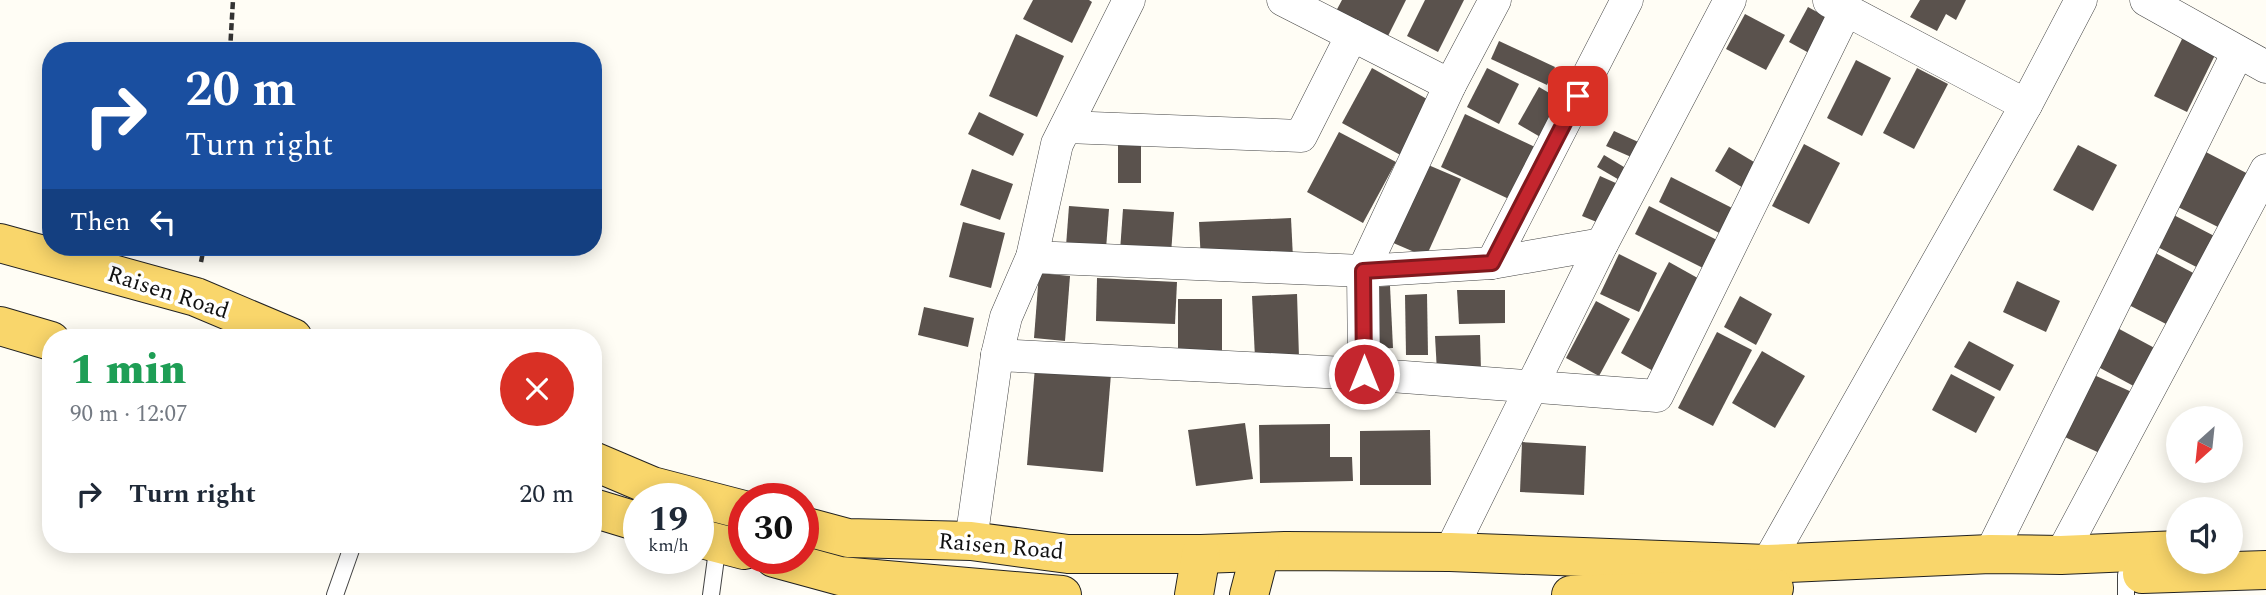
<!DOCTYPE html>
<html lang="en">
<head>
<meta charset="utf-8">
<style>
	:root { --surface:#fff; --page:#f2f2f3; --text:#1f2937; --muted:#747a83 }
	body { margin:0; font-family:Spectral,serif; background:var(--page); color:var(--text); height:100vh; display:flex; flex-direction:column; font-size:26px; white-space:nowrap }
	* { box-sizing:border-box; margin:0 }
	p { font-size:23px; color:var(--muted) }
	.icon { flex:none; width:38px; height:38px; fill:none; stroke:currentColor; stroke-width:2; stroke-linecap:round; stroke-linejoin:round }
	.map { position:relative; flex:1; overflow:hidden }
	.panel { position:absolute; left:42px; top:329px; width:560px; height:224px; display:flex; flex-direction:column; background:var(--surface); border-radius:28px; box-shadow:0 4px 18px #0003 }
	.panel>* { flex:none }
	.guide { position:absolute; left:42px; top:42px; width:560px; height:214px; border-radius:28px; box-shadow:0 4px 18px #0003; background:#1a4fa0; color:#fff; overflow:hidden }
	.needle { width:46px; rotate:207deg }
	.buttons { position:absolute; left:2166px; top:406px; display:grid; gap:14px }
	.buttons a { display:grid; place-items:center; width:77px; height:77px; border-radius:50%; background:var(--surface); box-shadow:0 4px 18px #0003; font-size:35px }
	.speed { position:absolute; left:623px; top:483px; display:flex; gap:14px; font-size:35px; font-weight:700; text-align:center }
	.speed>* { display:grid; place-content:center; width:91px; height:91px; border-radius:50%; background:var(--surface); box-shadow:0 4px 18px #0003; line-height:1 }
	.speed small { font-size:18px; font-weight:400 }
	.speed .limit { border:10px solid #d22; background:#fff; color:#111 }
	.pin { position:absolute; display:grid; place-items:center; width:60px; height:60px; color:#fff; margin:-30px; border-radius:14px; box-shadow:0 4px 10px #0006 }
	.me { position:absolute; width:77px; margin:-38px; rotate:0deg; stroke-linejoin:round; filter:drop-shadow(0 0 5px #0008) }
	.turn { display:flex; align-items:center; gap:24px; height:147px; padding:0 28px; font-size:32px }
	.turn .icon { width:91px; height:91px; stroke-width:2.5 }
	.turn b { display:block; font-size:49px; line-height:60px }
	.then { display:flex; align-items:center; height:66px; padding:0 28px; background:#0003; gap:14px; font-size:26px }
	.round { display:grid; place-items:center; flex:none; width:74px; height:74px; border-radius:37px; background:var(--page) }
	.headline { display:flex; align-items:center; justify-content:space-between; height:119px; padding:0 28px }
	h1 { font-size:42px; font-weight:800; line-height:52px; color:#1e9e55 }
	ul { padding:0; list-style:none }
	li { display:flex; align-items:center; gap:21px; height:91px; padding:0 28px }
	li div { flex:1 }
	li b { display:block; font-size:26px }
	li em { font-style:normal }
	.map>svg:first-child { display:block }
	.building { fill:#5a524d }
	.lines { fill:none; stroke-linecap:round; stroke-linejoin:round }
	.lane-casing { stroke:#444; stroke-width:18 }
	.street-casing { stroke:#444; stroke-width:33 }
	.primary-casing { stroke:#222; stroke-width:40 }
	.path { stroke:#333; stroke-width:4.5; stroke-dasharray:7 3.5; stroke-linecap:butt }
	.lane { stroke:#fff; stroke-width:16 }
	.street { stroke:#fff; stroke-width:32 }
	.primary { stroke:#f9d66b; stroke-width:38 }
	.route-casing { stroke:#7f191e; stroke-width:18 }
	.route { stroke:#c4262e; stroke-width:12 }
	.labels { text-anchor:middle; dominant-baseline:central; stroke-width:7; stroke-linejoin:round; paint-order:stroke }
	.street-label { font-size:23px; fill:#111; stroke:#fff }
</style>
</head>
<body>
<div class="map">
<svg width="2266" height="595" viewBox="0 0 2266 595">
	<rect width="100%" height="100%" fill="#fffdf5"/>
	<g class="building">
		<polygon points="1033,0 1089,0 1092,2 1072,43 1023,19"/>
		<polygon points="1342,0 1406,0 1387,38 1335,13"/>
		<polygon points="1425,0 1464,0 1438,52 1407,36"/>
		<polygon points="1920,0 1966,0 1956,20 1946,14 1937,31 1910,17"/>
		<polygon points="1808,7 1837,23 1818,58 1789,42"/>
		<polygon points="1745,14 1785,35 1766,70 1726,49"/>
		<polygon points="1016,34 1064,56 1037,117 989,96"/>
		<polygon points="2183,37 2216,53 2187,112 2154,96"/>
		<polygon points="1499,41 1555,67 1547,85 1491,59"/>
		<polygon points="1856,60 1891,78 1862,136 1827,118"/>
		<polygon points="1372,68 1434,103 1404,157 1342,123"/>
		<polygon points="1487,68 1519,84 1499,124 1467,107"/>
		<polygon points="1917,68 1948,84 1914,149 1883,133"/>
		<polygon points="1539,87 1563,101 1542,138 1518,124"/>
		<polygon points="979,112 1024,134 1013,156 968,134"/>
		<polygon points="1465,114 1535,147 1511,200 1441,167"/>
		<polygon points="1614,131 1645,145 1638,160 1606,146"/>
		<polygon points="1339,132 1396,162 1363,223 1307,192"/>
		<rect x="1118" y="142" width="23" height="41"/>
		<polygon points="1804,144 1840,163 1809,224 1772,206"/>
		<polygon points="2078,145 2117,165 2093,211 2053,190"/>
		<polygon points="1729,147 1764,168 1750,192 1715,171"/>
		<polygon points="2202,150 2256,178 2228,232 2174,205"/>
		<polygon points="1604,155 1634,173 1628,185 1597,167"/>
		<polygon points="1426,164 1461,179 1426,257 1391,242"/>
		<polygon points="972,169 1013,184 1000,220 960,205"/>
		<polygon points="1600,176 1627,188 1609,227 1582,216"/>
		<polygon points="1671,177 1740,212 1727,237 1659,202"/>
		<polygon points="1069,206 1109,209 1106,249 1066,246"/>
		<polygon points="1649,206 1723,243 1709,271 1635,234"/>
		<polygon points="1123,209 1174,212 1171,254 1120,251"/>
		<polygon points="2164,210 2224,241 2208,273 2148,242"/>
		<polygon points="1291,218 1293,258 1201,262 1199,222"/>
		<polygon points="963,222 1005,233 991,288 949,277"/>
		<polygon points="2148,249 2199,276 2172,327 2121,301"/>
		<polygon points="1619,254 1657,273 1639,312 1600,294"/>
		<polygon points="1669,262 1703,281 1655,372 1621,353"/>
		<polygon points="1039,273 1070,276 1065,341 1034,338"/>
		<polygon points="1097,278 1177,282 1175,324 1096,321"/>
		<polygon points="2017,281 2060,301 2046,332 2003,312"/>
		<polygon points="1390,286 1393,348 1371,349 1368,287"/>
		<polygon points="1457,290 1505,290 1505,323 1459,324"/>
		<polygon points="1297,294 1299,357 1255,358 1252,296"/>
		<polygon points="1427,294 1428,355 1406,355 1405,295"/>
		<polygon points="1740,296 1772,314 1756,345 1724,327"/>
		<polygon points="1178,299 1222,299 1222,361 1178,362"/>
		<polygon points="1596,301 1630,319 1599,376 1566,358"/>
		<polygon points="924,307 974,318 968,347 918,335"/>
		<polygon points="2110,324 2162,352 2141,390 2089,362"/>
		<polygon points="1717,332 1752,350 1713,426 1678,408"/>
		<polygon points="1480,335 1481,370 1437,372 1435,336"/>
		<polygon points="1969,341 2014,365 2000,391 1954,367"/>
		<polygon points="1762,351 1805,376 1775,428 1732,403"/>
		<polygon points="1035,367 1111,374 1103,472 1027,465"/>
		<polygon points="2083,370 2134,393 2106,456 2054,432"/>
		<polygon points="1951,374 1995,397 1976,433 1932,410"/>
		<polygon points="1245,423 1253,479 1196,486 1188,430"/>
		<polygon points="1330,424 1330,457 1352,457 1353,481 1260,483 1259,425"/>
		<polygon points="1430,430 1431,485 1360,485 1360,431"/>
		<polygon points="1522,442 1586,446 1584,495 1520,492"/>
	</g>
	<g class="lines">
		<g class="lane-casing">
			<g id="lane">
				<polyline points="2126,575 2126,595"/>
				<polyline points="335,595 353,544"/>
				<polyline points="711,595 718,543"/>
			</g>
		</g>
		<g class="street-casing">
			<g id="street">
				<polyline points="1283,0 1450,85"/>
				<polyline points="2146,0 2266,67"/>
				<polyline points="1829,1 2026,105"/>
				<polyline points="1066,127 1301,136 1352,35"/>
				<polyline points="1032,257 1363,271 1492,263 1602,244"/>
				<polyline points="1492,263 1627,0"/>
				<polyline points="997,355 1364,374 1657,396 1846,10"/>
				<polyline points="1364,374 1363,271 1450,85 1495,0"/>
				<polyline points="971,541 997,355 1006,317 1032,257 1057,144 1129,0"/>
				<polyline points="1450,552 1602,244 1730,0"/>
				<polyline points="1990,554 2238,52"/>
				<polyline points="2061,555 2266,170"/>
				<polyline points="1767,564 2026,105 2081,0"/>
			</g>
		</g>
		<g class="primary-casing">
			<g id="primary">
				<polyline points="0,243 196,297 293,338"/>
				<polyline points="0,326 51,341"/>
				<polyline points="593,461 652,486 744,510"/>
				<polyline points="593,508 639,522"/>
				<polyline points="803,526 848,538 971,541 1068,554 1201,554 1285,551 1450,552 1767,564 1990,554 2061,555 2179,550"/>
				<polyline points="698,538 744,550"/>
				<polyline points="774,558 840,576 1062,595"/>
				<polyline points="2142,574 2266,570"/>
				<polyline points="1194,595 1201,554"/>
				<polyline points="1249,595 1260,553"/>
				<polyline points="1571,595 1774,588"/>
			</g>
		</g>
		<g class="path">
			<polyline points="230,51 233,0"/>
			<polyline points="201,262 204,247"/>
		</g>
		<use href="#lane" class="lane"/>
		<use href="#street" class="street"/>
		<use href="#primary" class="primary"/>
	</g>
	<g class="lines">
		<g class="route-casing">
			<polyline id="route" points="1364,374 1363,271 1492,263 1578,96"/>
		</g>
		<use href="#route" class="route"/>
	</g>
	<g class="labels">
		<g class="street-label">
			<text transform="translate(168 293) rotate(18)">Raisen Road</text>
			<text transform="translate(1001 547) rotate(5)">Raisen Road</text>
		</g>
	</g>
</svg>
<div class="buttons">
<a><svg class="needle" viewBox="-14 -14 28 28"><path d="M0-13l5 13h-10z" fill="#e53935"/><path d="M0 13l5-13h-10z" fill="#747a83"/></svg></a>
<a><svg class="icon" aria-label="sound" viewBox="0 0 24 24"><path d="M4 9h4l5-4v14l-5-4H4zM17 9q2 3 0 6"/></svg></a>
</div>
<div class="speed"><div>19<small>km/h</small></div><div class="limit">30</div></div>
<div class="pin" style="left:1578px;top:96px;background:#d93025"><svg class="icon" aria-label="arrive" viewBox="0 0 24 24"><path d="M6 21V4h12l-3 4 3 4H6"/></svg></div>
<svg class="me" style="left:1364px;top:374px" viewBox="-20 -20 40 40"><circle r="17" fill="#c4262e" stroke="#fff" stroke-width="3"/><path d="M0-11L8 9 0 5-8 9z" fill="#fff"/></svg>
<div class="guide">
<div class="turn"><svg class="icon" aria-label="right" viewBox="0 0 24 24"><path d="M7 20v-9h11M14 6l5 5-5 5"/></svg><div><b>20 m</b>Turn right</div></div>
<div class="then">Then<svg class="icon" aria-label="left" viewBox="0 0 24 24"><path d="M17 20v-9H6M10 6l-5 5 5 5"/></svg></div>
</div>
<section class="panel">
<div class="headline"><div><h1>1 min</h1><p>90 m · 12:07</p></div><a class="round" style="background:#d93025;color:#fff"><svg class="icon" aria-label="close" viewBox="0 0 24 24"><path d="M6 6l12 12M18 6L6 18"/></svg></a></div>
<ul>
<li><svg class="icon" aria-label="right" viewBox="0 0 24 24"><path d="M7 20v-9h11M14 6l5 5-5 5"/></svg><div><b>Turn right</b></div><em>20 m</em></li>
</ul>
</section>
</div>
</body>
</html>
